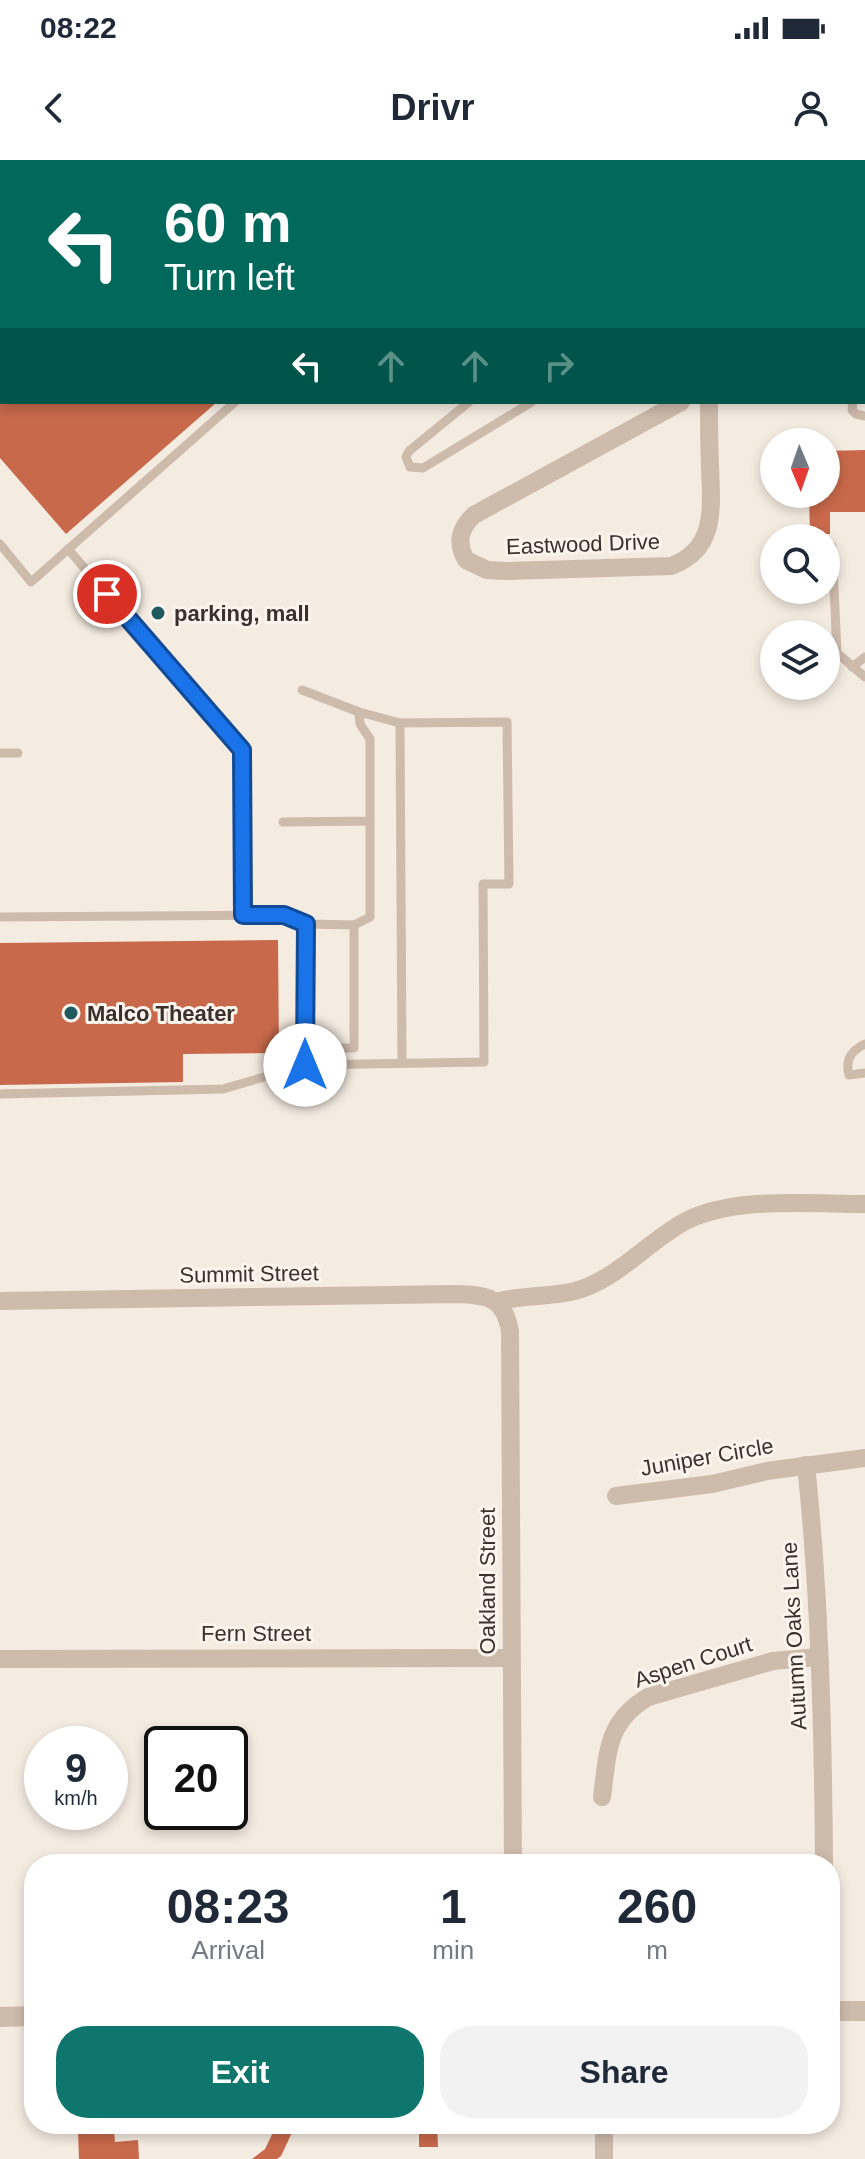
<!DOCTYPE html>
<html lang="en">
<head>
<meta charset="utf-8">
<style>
	:root { --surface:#fff; --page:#f2f2f3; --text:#1f2937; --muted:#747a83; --accent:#0f766e }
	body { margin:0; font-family:Arial,sans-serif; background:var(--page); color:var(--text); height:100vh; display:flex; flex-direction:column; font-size:30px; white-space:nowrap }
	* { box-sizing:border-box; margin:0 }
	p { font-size:26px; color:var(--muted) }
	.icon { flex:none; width:44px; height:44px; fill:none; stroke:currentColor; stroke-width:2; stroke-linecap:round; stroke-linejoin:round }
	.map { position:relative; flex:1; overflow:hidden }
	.panel { position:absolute; left:24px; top:1694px; width:816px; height:280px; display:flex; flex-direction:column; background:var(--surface); border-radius:32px; box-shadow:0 4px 12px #0003 }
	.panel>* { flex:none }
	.banner { position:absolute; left:0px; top:0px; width:866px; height:244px; box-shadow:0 4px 12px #0003; background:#00695c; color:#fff; overflow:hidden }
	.needle { width:52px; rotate:178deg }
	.controls { position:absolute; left:760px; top:268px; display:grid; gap:16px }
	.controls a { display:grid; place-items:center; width:80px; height:80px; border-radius:50%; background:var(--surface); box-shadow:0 4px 12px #0003; font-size:40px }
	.speed { position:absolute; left:24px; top:1566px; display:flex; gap:16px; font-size:40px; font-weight:700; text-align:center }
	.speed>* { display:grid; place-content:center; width:104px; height:104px; border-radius:50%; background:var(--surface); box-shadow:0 4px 12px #0003; line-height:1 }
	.speed small { font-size:20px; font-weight:400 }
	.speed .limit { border:4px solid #111; border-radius:12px; background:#fff; color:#111 }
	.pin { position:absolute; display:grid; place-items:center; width:68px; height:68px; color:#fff; margin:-34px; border:4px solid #fff; border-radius:50%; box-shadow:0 2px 8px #0007 }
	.me { position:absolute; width:88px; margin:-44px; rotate:0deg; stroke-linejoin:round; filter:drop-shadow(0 0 6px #0008) }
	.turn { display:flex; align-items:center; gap:28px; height:168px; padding:0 32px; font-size:36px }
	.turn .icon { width:104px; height:104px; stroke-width:2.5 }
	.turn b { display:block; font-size:56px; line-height:68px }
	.lanes { display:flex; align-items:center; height:76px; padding:0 32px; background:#0003; justify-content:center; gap:40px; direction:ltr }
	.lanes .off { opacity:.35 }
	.eta { display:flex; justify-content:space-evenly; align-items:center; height:136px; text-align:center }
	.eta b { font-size:48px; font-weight:700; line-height:56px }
	.cta { display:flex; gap:16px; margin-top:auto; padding:16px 32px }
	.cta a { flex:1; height:92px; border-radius:32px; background:var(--accent); color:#fff; font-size:32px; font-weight:700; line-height:92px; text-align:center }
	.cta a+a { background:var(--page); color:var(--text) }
	.status { display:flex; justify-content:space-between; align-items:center; height:56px; padding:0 40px; background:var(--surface); direction:ltr }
	.status svg { height:22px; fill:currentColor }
	header { display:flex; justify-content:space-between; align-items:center; height:104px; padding:0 32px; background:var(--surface); font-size:36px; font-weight:700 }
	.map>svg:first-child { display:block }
	.building { fill:#c8694b }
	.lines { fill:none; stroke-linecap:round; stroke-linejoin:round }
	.service { stroke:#cdbbac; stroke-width:9 }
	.minor { stroke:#cdbbac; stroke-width:18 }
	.tertiary { stroke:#cdbbac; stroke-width:20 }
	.primary { stroke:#7d675c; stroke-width:20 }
	.route-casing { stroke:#114b97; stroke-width:20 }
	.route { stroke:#1a73e8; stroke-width:14 }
	.poi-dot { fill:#1f5a5e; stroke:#fbf5ee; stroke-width:3 }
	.labels { text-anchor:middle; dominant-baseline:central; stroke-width:6; stroke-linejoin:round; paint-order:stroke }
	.street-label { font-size:22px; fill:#3b302b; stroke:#fbf5ee }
	.poi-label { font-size:22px; font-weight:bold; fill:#3b302b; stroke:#fbf5ee; text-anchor:start }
</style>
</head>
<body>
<div class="status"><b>08:22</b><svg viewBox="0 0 49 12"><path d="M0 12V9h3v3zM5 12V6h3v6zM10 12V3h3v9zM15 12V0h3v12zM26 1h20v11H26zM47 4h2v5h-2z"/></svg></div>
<header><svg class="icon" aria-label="back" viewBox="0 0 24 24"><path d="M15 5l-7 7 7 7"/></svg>Drivr<svg class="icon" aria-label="person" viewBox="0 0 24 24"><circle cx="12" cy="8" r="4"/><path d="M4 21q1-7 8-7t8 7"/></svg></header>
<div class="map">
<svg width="865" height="1999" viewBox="0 0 865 1999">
	<rect width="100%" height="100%" fill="#f4ebe1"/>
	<g class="building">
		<polygon points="0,242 217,242 66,374 0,298"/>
		<polygon points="865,290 865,352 830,352 830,374 810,374 809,334 826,334 826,291"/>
		<polygon points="278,780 279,893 183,894 183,922 0,925 0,783"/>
		<polygon points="277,1964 296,1964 281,1996 277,1999 252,1999 265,1989"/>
		<polygon points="419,1964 437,1964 438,1987 419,1987"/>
		<polygon points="114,1969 115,1982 138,1980 139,1999 79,1999 78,1971"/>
	</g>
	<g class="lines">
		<g class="service">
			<polyline points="225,0 227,2"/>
			<polyline points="503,2 506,0"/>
			<polyline points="864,214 865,214"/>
			<polyline points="469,242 409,291 406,297 410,307 423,308 532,242"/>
			<polyline points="853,242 852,250 856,254 865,256"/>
			<polyline points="0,384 31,422 235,242"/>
			<polyline points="832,386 837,493 865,517"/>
			<polyline points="68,389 242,590 243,755"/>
			<polyline points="852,507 865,497"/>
			<polyline points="302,530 359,552 400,563"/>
			<polyline points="0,593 18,593"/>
			<polyline points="283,662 370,661 370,579 360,564 359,552"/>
			<polyline points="0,757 284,755 306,764 354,765 354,888 305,888 306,764"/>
			<polyline points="354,765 370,757 370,661"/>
			<path d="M865,884C851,891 845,899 849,915L865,913"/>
			<polyline points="305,888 305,905 484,902 483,724 509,724 507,562 400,563 402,903"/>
			<polyline points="0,934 223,929 305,905"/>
		</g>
		<g class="minor">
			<polyline points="864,165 865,165"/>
			<path d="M681,242L474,355C460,368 456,382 466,400L487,410L506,411L671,406C718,389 711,346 710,305C709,284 709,263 709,242"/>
			<path d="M0,1141L456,1134C487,1135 504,1137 510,1171L513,1704"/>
			<path d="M496,1142C526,1133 557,1139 587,1127C623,1112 650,1081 684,1062C732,1036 810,1044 865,1044"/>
			<path d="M806,1305C820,1437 823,1571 824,1704"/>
			<polyline points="616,1336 712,1324 767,1311 865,1298"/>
			<polyline points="0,1499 511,1498"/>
			<path d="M602,1637C608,1593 606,1562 648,1537L773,1501L818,1497"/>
			<polyline points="604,1964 604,1999"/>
		</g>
		<g class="tertiary">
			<polyline points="830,1851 865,1851"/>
			<polyline points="0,1857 34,1856"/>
		</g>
		<g class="primary">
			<polyline points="611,0 612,2"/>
			<polyline points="864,143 865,144"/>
		</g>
	</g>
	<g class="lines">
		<g class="route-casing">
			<polyline id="route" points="107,434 242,590 243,755 284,755 306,764 305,905"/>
		</g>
		<use href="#route" class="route"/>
	</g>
	<g class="poi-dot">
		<circle cx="158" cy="453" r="8"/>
		<circle cx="71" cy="853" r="8"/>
	</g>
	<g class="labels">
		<g class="street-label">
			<text transform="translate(583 384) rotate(-2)">Eastwood Drive</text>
			<text transform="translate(249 1114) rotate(-1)">Summit Street</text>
			<text transform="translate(707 1297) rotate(-10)">Juniper Circle</text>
			<text transform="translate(487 1421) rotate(-90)">Oakland Street</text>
			<text x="256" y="1473">Fern Street</text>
			<text transform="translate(794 1476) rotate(-93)">Autumn Oaks Lane</text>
			<text transform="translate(693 1502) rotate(-18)">Aspen Court</text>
		</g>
		<g class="poi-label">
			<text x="174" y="453">parking, mall</text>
			<text x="87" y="853">Malco Theater</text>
		</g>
	</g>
</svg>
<div class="controls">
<a><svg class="needle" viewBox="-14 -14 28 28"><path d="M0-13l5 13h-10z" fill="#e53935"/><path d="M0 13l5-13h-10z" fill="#747a83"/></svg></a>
<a><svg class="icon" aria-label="search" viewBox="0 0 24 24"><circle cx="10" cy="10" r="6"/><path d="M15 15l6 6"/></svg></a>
<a><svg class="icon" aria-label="layers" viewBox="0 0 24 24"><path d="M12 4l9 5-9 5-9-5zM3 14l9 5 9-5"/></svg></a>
</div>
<div class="speed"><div>9<small>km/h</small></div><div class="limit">20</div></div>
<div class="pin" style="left:107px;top:434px;background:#d93025"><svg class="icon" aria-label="arrive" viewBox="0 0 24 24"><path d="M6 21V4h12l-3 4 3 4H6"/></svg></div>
<svg class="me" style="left:305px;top:905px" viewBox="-20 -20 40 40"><circle r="19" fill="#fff"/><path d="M0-13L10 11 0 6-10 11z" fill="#1a73e8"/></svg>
<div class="banner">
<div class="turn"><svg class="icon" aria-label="left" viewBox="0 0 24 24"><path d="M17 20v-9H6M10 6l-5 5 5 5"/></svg><div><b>60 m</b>Turn left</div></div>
<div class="lanes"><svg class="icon" aria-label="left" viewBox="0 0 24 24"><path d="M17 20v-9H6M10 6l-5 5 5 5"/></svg><svg class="icon off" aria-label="ahead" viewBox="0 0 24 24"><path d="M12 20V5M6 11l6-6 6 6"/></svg><svg class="icon off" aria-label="ahead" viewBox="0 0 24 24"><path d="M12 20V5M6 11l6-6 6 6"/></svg><svg class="icon off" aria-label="right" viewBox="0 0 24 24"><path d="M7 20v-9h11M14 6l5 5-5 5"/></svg></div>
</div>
<section class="panel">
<div class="eta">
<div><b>08:23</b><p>Arrival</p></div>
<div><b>1</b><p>min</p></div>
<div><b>260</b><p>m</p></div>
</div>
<div class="cta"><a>Exit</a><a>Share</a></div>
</section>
</div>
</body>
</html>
